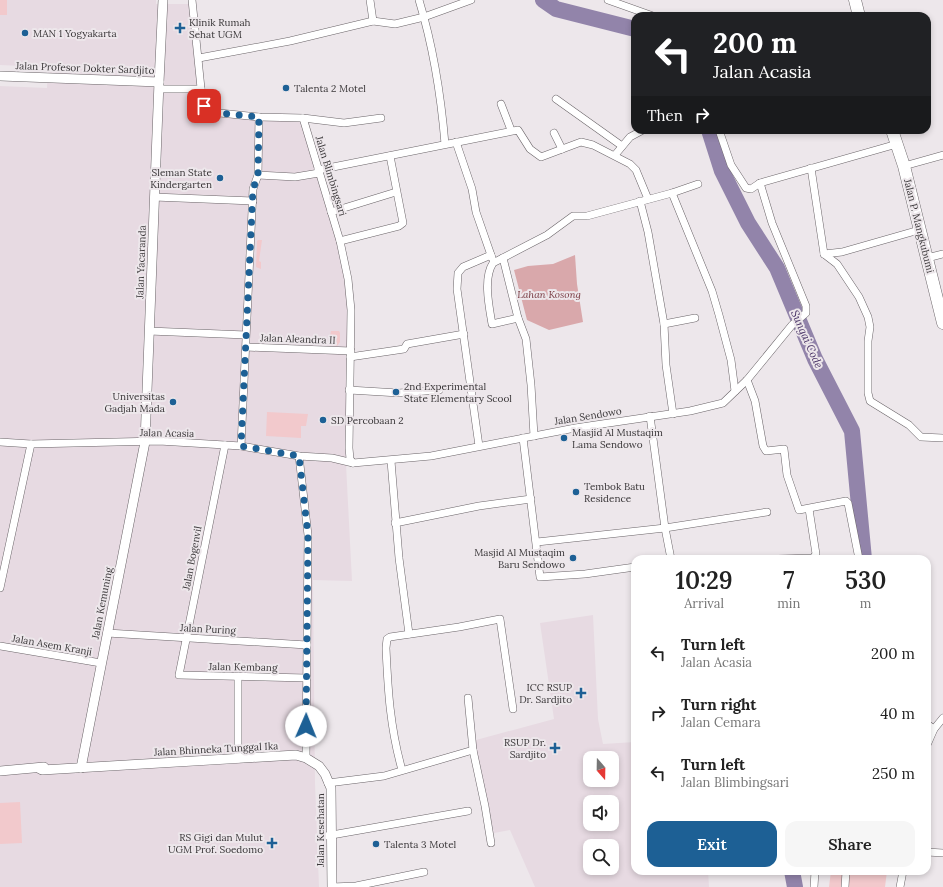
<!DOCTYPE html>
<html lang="en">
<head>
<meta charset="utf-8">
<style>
	:root { --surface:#fff; --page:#f6f6f6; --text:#222; --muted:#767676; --accent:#1d6095 }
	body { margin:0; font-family:Lora,serif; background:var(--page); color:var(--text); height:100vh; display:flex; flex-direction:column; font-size:15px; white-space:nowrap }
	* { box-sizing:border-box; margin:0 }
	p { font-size:13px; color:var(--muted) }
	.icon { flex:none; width:22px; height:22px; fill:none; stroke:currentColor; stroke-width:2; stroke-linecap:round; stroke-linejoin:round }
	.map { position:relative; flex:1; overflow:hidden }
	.sheet { position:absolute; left:631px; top:555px; width:300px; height:320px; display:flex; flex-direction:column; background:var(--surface); border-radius:12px; box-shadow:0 2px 6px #0003 }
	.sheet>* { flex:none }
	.hud { position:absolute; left:631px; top:12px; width:300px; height:122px; border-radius:12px; box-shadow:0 2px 6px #0003; background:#202124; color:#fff; overflow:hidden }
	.needle { width:26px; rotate:160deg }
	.controls { position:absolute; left:583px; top:751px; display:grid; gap:8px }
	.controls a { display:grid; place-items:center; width:36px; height:36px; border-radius:8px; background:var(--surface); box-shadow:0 2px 6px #0003; font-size:20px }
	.pin { position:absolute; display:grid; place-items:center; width:34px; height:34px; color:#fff; margin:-17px; border-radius:8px; box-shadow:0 2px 6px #0006 }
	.me { position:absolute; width:44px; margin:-22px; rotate:1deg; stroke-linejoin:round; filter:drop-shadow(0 0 3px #0008) }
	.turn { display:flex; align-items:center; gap:14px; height:84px; padding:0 16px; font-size:18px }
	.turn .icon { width:52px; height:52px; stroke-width:2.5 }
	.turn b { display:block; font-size:28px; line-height:34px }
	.then { display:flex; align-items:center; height:38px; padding:0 16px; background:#0003; gap:8px; font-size:15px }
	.eta { display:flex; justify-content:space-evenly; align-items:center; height:68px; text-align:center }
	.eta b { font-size:24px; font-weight:600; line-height:28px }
	.action { display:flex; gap:8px; margin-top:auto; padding:8px 16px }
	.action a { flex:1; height:46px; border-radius:12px; background:var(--accent); color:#fff; font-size:16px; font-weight:600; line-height:46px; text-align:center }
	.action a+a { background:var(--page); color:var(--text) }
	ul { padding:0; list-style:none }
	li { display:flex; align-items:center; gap:12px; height:60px; padding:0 16px }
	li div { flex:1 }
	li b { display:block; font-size:15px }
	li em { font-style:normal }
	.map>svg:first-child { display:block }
	.built { fill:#e7dae2; fill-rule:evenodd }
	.green { fill:#f2c9cc }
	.forest { fill:#d9a8ab }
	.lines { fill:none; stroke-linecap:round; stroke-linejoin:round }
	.river { stroke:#9284aa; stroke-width:16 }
	.minor-casing { stroke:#6a6468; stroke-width:8 }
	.tertiary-casing { stroke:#6a6468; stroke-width:10 }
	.primary-casing { stroke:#6a6468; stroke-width:13 }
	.minor { stroke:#fff; stroke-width:7 }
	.tertiary { stroke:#fff; stroke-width:9 }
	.primary { stroke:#fff; stroke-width:12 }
	.route { stroke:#1d6095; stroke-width:7; stroke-dasharray:0 12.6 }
	.poi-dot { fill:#1d6095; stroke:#ede7eb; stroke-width:1.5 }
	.labels { text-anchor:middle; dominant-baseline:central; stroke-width:4; stroke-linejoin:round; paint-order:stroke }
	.poi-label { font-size:10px; fill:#3a3739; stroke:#ede7eb; text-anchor:start }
	.street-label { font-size:10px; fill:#3a3739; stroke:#ede7eb }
	.park-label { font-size:10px; font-style:italic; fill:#783941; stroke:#ede7eb }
	.water-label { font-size:11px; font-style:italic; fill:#463064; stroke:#ede7eb }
</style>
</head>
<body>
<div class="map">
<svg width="943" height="887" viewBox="0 0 943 887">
	<rect width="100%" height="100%" fill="#ede7eb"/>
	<g class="built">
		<polygon points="0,0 156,0 156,4 189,4 200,115 301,122 338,242 348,291 348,340 345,445 352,581 313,580 315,783 319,887 0,887 0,86 47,88 48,67 0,65"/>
		<path d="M593,615L598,719L603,744L635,742V871H708L709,887H535L510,830L494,833L474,753L476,740L554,719L540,623ZM590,758H612V780H590ZM590,802H612V824H590ZM590,846H612V868H590Z"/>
	</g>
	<g class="green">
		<rect x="0" y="0" width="7" height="15"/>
		<polygon points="258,240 262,240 259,261 261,262 261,269 256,267 257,241"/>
		<polygon points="331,331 339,331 340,333 340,342 337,346 328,345"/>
		<polygon points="267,412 308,414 306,426 301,426 301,438 266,436"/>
		<polygon points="20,802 22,843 0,844 0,803"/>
		<polygon points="831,871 887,871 885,887 829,887"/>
	</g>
	<polygon class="forest" points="575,255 577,284 583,322 549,330 527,320 514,270 528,266 553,264"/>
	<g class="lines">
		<g class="river">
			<polyline points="543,0 556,9 635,29"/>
			<polyline points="709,130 722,171 748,223 777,268 815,359 852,431 864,559"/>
			<polyline points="792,871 795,887"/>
		</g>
		<g class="minor-casing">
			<g id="minor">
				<polyline points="192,0 202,98 206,110 210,112 259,117 303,118 340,241 348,279 351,310 349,448 350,459 353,463"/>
				<polyline points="370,0 373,21"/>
				<path d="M419,0C433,46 441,96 445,144"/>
				<polyline points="608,0 653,16"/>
				<polyline points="199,58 290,41 373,21 395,24 424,17 471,0"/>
				<polyline points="159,89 201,89"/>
				<polyline points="556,99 622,146"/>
				<polyline points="501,104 511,130"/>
				<polyline points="303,118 344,123 381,118"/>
				<polyline points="719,130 731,165 746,188 751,189 760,183 897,144"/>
				<polyline points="554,133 562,149"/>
				<polyline points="456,142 472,189 476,212 492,258"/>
				<polyline points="615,155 630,137 643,130"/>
				<polyline points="904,166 943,155"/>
				<polyline points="811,168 824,254 837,264 859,297 868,317 870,327 868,341 868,393 870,401 909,425 921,437 943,438"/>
				<polyline points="318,170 518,130 530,149 541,157 581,142 593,145 630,164 636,170 648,199"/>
				<polyline points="258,175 295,177 319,173"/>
				<polyline points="672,193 712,291 719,315 731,360 735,391"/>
				<polyline points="154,197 253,201"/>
				<polyline points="640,201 648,232 664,324 666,365 673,414"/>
				<polyline points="331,212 396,192"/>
				<polyline points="340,241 399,226 403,223 390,156"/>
				<polyline points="824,254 842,252 919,230"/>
				<polyline points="503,258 518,318 526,339 531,385 534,436"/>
				<polyline points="927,258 943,254"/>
				<path d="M518,318L492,324C489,306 483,278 493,263L547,235L573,216H587L672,193L698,184"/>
				<polyline points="664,324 695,318"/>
				<polyline points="149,331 246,335"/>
				<polyline points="246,347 351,351"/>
				<polyline points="350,357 404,349 407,344 464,334"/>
				<polyline points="747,380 755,401 763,446 766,451 784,449 787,475 799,510 846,501 848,503 859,559"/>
				<polyline points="349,390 399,393 439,390"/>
				<polyline points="650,416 665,528 671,559"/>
				<polyline points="523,438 540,577 585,574 635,567"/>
				<polyline points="0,442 31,444 159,441 225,445 241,446 299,456 332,458 353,463 431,456 575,428 690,411 723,403 747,380 792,325 806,313 806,306 772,223 760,183"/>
				<polyline points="225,445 179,675 307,678"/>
				<polyline points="241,446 253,189 258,175 259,117"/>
				<polyline points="479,446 457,289 458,273 463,267 491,255"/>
				<polyline points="299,456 308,535 306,758"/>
				<polyline points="391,461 399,558 409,634"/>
				<polyline points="395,523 479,506 531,499"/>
				<polyline points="537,542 665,528 767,512"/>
				<polyline points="778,559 813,558 816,554 809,509"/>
				<polyline points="0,588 31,444"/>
				<polyline points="107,633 307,645"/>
				<polyline points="0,646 101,663"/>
				<polyline points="468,698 473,750 485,806 491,843"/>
				<polyline points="927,724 934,729"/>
				<polyline points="927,745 934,729 943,718"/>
				<polyline points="238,759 238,676"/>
				<path d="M402,770C390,727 388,691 386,648L387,639L390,637L459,627L500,619L513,709"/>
				<polyline points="328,783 384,776 473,750"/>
				<polyline points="326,836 468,811"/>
				<polyline points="927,852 943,853"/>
				<polyline points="332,887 356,886 424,872"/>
				<polyline points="814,887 815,871"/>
				<polyline points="845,887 846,871"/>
				<polyline points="900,887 903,871"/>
			</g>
		</g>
		<g class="tertiary-casing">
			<g id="tertiary">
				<polyline points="0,76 159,82 163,0"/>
				<polyline points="81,768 145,442 159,82"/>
				<polyline points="40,769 42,770 296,755 306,758 319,766 325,774 331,788 332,887"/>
				<polyline points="0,771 44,767"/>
			</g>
		</g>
		<g class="primary-casing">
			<g id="primary">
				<polyline points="855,0 859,16"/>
				<polyline points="892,130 904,166 943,323"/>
			</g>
		</g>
		<use href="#minor" class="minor"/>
		<use href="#tertiary" class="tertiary"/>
		<use href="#primary" class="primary"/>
	</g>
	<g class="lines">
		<polyline class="route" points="204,106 210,112 259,117 258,175 253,189 241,446 299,456 308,535 306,726"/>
	</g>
	<g class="poi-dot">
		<path d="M178 22h4v4h4v4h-4v4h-4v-4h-4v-4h4z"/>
		<circle cx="25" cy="33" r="4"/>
		<circle cx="286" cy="88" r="4"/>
		<circle cx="220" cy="178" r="4"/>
		<circle cx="396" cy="392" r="4"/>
		<circle cx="173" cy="402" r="4"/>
		<circle cx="323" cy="420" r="4"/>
		<circle cx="564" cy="438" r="4"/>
		<circle cx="576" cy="492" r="4"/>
		<circle cx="573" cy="558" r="4"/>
		<path d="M579 687h4v4h4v4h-4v4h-4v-4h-4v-4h4z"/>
		<path d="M553 742h4v4h4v4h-4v4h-4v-4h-4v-4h4z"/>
		<path d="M270 837h4v4h4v4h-4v4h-4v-4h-4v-4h4z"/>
		<circle cx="376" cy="844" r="4"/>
	</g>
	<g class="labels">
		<g class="poi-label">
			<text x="189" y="22">Klinik Rumah<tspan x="189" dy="12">Sehat UGM</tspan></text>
			<text x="33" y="33">MAN 1 Yogyakarta</text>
			<text x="294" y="88">Talenta 2 Motel</text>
			<text x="212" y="172" text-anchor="end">Sleman State<tspan x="212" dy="12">Kindergarten</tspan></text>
			<text x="404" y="386">2nd Experimental<tspan x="404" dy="12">State Elementary Scool</tspan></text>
			<text x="165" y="396" text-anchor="end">Universitas<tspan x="165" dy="12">Gadjah Mada</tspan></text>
			<text x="331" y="420">SD Percobaan 2</text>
			<text x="572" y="432">Masjid Al Mustaqim<tspan x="572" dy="12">Lama Sendowo</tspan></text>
			<text x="584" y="486">Tembok Batu<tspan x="584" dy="12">Residence</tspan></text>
			<text x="565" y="552" text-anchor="end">Masjid Al Mustaqim<tspan x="565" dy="12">Baru Sendowo</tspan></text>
			<text x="572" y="687" text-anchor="end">ICC RSUP<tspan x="572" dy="12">Dr. Sardjito</tspan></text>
			<text x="546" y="742" text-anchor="end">RSUP Dr.<tspan x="546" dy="12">Sardjito</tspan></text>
			<text x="263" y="837" text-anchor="end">RS Gigi dan Mulut<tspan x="263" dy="12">UGM Prof. Soedomo</tspan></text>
			<text x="384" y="844">Talenta 3 Motel</text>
		</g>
		<g class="street-label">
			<text transform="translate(85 68) rotate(2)">Jalan Profesor Dokter Sardjito</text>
			<text transform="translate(331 176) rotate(73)">Jalan Blimbingsari</text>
			<text transform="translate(919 226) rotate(76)">Jalan P. Mangkubumi</text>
			<text transform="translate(141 262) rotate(-88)">Jalan Yacaranda</text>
			<text transform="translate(298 339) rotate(2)">Jalan Aleandra II</text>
			<text transform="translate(588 416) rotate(-9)">Jalan Sendowo</text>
			<text transform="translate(167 433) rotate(1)">Jalan Acasia</text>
			<text transform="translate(192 558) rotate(-79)">Jalan Bogenvil</text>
			<text transform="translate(102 603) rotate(-79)">Jalan Kemuning</text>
			<text transform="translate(208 629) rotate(3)">Jalan Puring</text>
			<text transform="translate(52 645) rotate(10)">Jalan Asem Kranji</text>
			<text transform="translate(243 667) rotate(1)">Jalan Kembang</text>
			<text transform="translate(216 749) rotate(-3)">Jalan Bhinneka Tunggal Ika</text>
			<text transform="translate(320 830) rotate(-90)">Jalan Kesehatan</text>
		</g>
		<g class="park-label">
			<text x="549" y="294">Lahan Kosong</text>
		</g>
		<g class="water-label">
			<text transform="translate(807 339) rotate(66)">Sungai Code</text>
		</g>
	</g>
</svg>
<div class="controls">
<a><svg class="needle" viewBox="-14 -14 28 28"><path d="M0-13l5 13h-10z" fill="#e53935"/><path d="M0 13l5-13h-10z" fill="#767676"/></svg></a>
<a><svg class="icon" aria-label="sound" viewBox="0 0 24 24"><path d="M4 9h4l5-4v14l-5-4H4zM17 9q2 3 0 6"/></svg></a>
<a><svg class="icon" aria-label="search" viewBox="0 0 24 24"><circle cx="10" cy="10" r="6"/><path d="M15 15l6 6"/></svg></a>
</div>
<div class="pin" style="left:204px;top:106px;background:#d93025"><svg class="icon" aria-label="arrive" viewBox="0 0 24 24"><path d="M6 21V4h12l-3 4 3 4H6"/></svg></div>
<svg class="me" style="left:306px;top:726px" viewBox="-20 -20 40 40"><circle r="19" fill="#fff"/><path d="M0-13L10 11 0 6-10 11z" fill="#1d6095"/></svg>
<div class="hud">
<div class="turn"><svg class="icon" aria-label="left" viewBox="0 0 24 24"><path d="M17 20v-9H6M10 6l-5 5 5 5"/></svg><div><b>200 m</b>Jalan Acasia</div></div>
<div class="then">Then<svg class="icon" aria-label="right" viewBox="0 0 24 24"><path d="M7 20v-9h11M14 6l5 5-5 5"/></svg></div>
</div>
<section class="sheet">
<div class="eta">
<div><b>10:29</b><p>Arrival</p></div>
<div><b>7</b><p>min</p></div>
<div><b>530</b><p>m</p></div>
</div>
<ul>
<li><svg class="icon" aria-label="left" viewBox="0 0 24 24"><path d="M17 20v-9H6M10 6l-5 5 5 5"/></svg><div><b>Turn left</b><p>Jalan Acasia</p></div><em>200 m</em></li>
<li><svg class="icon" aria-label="right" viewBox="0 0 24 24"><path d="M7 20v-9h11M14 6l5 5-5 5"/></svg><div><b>Turn right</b><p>Jalan Cemara</p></div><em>40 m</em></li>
<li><svg class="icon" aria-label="left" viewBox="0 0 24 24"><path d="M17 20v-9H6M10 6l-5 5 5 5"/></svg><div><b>Turn left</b><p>Jalan Blimbingsari</p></div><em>250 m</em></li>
</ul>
<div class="action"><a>Exit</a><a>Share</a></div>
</section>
</div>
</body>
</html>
